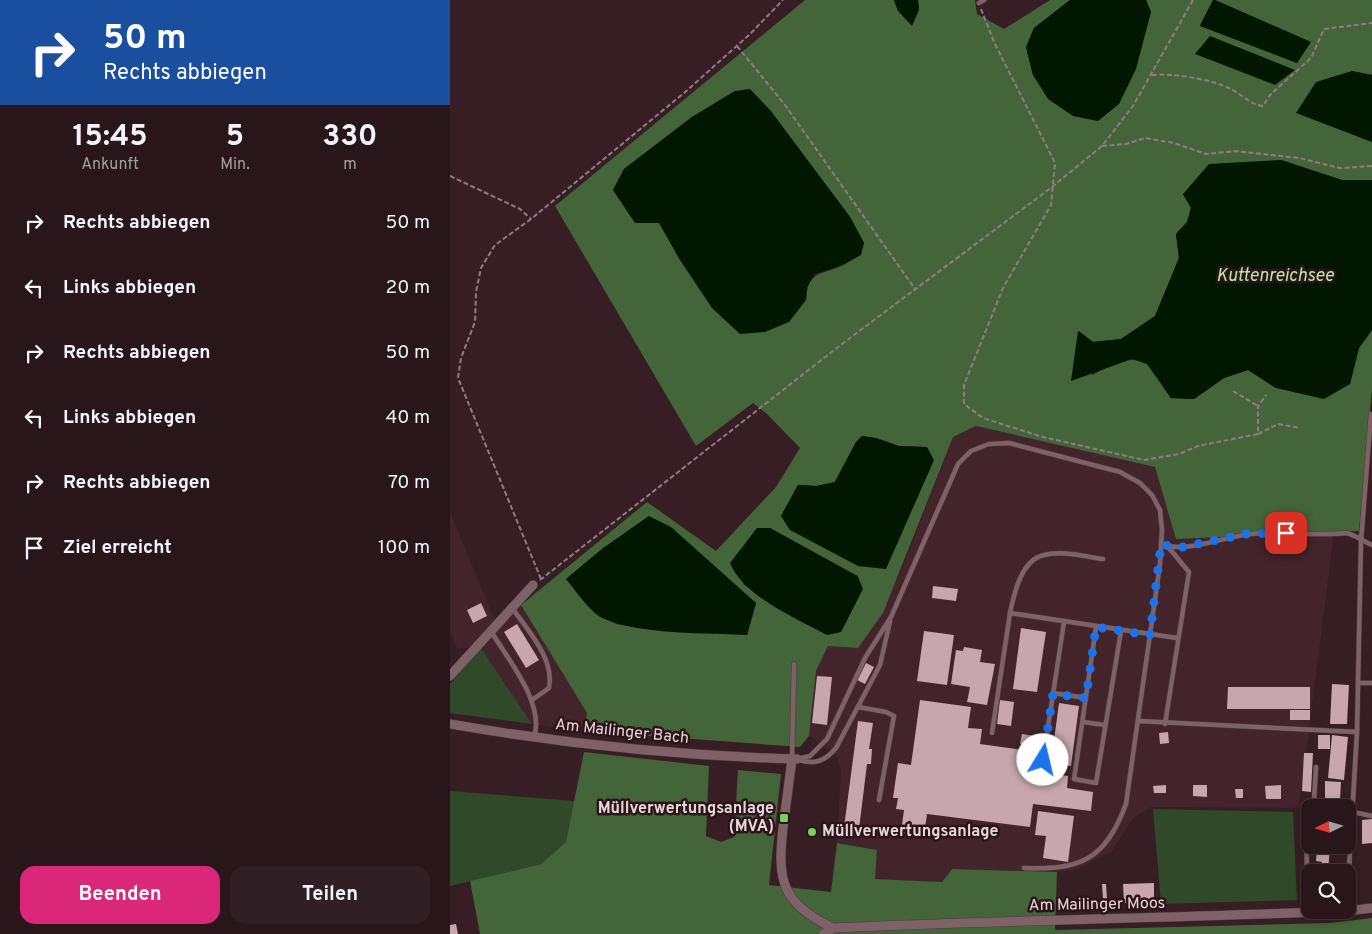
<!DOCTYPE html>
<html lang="de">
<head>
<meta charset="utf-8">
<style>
	:root { --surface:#28161b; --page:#301f24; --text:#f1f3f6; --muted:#a59fa3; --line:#44353a; --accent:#db2777 }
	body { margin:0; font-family:Overpass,sans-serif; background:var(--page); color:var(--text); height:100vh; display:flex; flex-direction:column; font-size:19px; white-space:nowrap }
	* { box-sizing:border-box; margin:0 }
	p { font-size:16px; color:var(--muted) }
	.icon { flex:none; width:28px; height:28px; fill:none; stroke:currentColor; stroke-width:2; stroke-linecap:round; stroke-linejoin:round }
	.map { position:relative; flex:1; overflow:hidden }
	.details { display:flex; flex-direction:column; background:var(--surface); width:450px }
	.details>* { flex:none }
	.top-card { background:#1a4fa0; color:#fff; overflow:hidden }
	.needle { width:32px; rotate:265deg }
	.controls { position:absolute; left:851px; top:799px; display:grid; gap:10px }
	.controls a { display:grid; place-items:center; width:55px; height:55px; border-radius:10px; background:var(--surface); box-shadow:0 2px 8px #0003,0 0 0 1px var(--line); font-size:25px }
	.pin { position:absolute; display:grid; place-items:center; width:42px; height:42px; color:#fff; margin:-21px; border-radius:10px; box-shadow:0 2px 8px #0006 }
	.me { position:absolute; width:55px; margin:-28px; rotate:9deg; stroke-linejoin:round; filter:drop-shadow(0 0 4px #0008) }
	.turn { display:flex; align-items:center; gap:18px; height:105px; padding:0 20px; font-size:22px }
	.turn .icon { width:65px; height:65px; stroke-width:2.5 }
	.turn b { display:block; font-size:35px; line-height:42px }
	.eta { display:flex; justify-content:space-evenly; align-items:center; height:85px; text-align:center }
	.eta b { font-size:30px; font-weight:700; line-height:35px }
	.cta { display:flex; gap:10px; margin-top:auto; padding:10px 20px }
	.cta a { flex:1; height:58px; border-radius:15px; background:var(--accent); color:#fff; font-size:20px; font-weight:700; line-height:58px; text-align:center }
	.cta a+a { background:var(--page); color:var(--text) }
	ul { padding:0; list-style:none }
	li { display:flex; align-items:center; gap:15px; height:65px; padding:0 20px }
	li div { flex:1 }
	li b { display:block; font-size:19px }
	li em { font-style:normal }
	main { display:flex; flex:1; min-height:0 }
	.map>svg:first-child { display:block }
	.built { fill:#43242b }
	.green { fill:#304929 }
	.forest { fill:#436539; fill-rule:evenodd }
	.water { fill:#021700 }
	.building { fill:#c7a7ad }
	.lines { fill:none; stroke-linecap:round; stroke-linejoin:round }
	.lane-casing { stroke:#4d393e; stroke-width:5.5 }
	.street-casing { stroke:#4d393e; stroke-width:10 }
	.path { stroke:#907c80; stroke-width:2; stroke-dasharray:5 2.5; stroke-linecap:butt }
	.lane { stroke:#7f6268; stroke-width:4.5 }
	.street { stroke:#7f6268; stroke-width:9 }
	.route { stroke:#1a73e8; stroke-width:9; stroke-dasharray:0 16.2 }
	.poi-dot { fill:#77d259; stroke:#2c151a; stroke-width:2 }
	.labels { text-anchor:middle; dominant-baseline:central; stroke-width:5; stroke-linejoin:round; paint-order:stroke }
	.street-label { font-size:16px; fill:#e7d6d9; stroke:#2c151a }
	.poi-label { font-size:16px; font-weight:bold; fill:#e7d6d9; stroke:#2c151a; text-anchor:end }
	.water-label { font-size:18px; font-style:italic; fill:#b6eca6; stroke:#2c151a }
</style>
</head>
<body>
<main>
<section class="details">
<div class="top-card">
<div class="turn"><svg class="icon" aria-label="right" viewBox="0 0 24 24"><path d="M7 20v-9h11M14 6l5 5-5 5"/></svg><div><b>50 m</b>Rechts abbiegen</div></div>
</div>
<div class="eta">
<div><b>15:45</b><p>Ankunft</p></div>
<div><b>5</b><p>Min.</p></div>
<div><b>330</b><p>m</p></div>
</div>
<ul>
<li><svg class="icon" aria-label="right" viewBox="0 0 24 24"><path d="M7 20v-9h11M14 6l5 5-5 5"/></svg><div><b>Rechts abbiegen</b></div><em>50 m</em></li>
<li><svg class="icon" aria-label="left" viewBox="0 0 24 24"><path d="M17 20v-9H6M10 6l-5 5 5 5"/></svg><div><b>Links abbiegen</b></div><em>20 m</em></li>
<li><svg class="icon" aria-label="right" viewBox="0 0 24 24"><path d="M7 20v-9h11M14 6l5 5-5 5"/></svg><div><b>Rechts abbiegen</b></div><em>50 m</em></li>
<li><svg class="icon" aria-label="left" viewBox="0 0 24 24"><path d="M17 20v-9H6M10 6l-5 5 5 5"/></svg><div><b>Links abbiegen</b></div><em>40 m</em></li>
<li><svg class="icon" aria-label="right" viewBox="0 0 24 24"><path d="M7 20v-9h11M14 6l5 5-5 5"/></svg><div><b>Rechts abbiegen</b></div><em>70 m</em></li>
<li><svg class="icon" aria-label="arrive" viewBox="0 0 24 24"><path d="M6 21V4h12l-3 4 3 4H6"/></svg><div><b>Ziel erreicht</b></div><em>100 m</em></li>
</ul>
<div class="cta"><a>Beenden</a><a>Teilen</a></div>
</section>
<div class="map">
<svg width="922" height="934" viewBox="0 0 922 934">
	<rect width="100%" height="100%" fill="#361e24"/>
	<g class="built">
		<polygon points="526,426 705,467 884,532 849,808 701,807 683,818 662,851 625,870 607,872 502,869 492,882 424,879 427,850 387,843 391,772 387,757 359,736 366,671 378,646 408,648 450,574 503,437"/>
		<polygon points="0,512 44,618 71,605 137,713 134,731 82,724 31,648 7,648 0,631"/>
	</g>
	<g class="green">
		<polygon points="31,648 82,724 0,713 0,684"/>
		<polygon points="0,791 125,801 116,842 91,864 0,886"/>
		<polygon points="703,809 843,812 847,900 711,904"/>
	</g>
	<g class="forest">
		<path d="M355,0H444L448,11L469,10L468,0H525L527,14L554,29L600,0H620L584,28L576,47L583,75L701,12L696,0H763L750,25L847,63L860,42L765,0H922V75L902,71L847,112L922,142V180H892L831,160L733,194L741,208L737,222L726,234L729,258L705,316L671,339L643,342L629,331L642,375C656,368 683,351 698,365C707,374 713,388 721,398L744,399L774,378L798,370L826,388L900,384L909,348L922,330V388L909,531L726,539L705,467L526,426L503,437L433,613L408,648L378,646L366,671L359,736L350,747L134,731L137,713L71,605L197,502L266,551L326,487L350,448L317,414L303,403L246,446L105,206ZM285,91L320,110L400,217L414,243C407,250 400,262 391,266C370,276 358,270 356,300L230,260L209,222H185L163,190L174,169L242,117ZM412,436L426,438L449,446L476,447L331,516L348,485L366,486L384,483L406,442ZM199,516L306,603L297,635L193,628L166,624L116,579L152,549ZM320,528L408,576L377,635L329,609L293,584Z"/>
		<polygon points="134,752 259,766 256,836 271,842 284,837 288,770 331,774 319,885 381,892 387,843 427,850 425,879 492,882 502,869 607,872 605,930 880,923 922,918 922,934 30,934 20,881 91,864 116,842"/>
	</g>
	<g class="water">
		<polygon points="444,0 468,0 469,10 462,26 448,11"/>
		<polygon points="620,0 696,0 701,12 686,69 669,104 648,121 623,116 598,99 583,75 576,47 584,28"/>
		<polygon points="763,0 765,0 861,42 847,63 750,26"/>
		<polygon points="760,36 845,70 825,85 745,54"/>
		<polygon points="902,71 922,75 922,142 846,113 866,82"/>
		<polygon points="300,89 320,110 400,217 414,243 411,255 393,265 365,274 357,287 356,300 339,322 315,332 290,334 262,308 230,260 209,223 185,223 163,190 174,169 242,117 285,91"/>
		<polygon points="831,160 892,180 922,180 922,330 909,348 900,384 874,399 826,388 798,370 774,378 744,399 721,398 697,364 682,359 621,381 628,331 643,342 671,339 705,316 729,258 726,234 737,222 741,208 733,194 759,164"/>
		<polygon points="412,436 426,438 449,446 477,447 484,460 436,569 408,566 340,530 331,516 348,485 366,486 385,482 406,442"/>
		<path d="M199,516L221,527L306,603L297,635C260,633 174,635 146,614C135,605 125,590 116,579L152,549Z"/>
		<path d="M307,528H320L408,577L413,589L391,632L377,635C347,619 293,596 280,563Z"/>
	</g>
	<g class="building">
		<polygon points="483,586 508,589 506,601 482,598"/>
		<polygon points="31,603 37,616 23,623 17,610"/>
		<polygon points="67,624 89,660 76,668 54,632"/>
		<polygon points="571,628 596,632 587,692 563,689"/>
		<polygon points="474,631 504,635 497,685 467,681"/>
		<polygon points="514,647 532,650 530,662 545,664 537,705 517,702 520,687 501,684 506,650 513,651"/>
		<polygon points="416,663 424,667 415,684 407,680"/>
		<polygon points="367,676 382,677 377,725 362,723"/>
		<polygon points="882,684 899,685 897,724 880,724"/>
		<polygon points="778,687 860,687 860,709 777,709"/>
		<polygon points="470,700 521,707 518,728 532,729 530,744 581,751 579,771 618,776 617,788 643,792 641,811 583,804 580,827 477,814 474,836 451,833 454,810 446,809 448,798 443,798 448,763 461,765"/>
		<polygon points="550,700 564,702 561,726 547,724"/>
		<polygon points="609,703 629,706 621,766 601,763"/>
		<rect x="840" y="710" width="20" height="10"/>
		<polygon points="408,721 423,723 419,749 422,749 421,764 417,764 408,837 393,835"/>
		<polygon points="718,732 719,743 710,744 709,733"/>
		<polygon points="572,734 584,736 582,745 570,744"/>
		<rect x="868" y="735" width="12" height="14"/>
		<polygon points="882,735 898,737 894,780 878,778"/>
		<polygon points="854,753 863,753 861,792 852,791"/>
		<polygon points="875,781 891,782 890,799 875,798"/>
		<polygon points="716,785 716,793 704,793 703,786"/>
		<polygon points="743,785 757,785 757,797 743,796"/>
		<polygon points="831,785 831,799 816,799 815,786"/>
		<polygon points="785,789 793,789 793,798 786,798"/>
		<polygon points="588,811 624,816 618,862 593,858 596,836 585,835"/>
		<polygon points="922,819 922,843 912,844 912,820"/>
		<polygon points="862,845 880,846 878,872 865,872 866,865 872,866 872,862 866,861 867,848 862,848"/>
		<polygon points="704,883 704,903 674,903 673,884"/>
		<polygon points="652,884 656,884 657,899 653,899"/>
		<polygon points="6,924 8,934 0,934 0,925"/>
	</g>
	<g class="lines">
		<g class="lane-casing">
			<g id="lane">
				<polyline points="529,3 534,0"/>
				<path d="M711,544C733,553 770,539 793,535C827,529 862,537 896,533C907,535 912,541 922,545"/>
				<path d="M63,609C78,631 105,659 99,688L82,700"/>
				<path d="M560,613C564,594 571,560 594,555C612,550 636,557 653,559"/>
				<polyline points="646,627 624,779 646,783 671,631"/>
				<path d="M41,631C58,660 95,703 84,737"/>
				<polyline points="908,683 922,683"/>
				<polyline points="603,693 636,698"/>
				<polyline points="408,707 436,712 444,716 429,800"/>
				<polyline points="688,721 907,732 911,541 921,414"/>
				<polyline points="633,722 655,725"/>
				<polyline points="715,724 739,572 719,548"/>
				<polyline points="542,733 560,613 727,638"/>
				<polyline points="342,759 344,664"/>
				<path d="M347,759L360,756L377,739L415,658L441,617L508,464L521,451L539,444L559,443L670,472L690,483L702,495L710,510L712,530L710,564L676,804C655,860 631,870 574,868"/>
				<path d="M349,760C365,765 375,761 386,748L430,665L440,621"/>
				<polyline points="593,760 614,622"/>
				<polyline points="866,767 864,801 866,804 887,808"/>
				<polyline points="898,811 922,816"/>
				<polyline points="898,884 907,732"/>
				<polyline points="858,913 856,828 860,826"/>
			</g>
		</g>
		<g class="street-casing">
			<g id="street">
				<polyline points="0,676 83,585"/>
				<path d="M0,724C115,744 231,756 347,759"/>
				<path d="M342,759C339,782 336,805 333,828C327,882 332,903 383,928"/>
				<path d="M373,934L383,928C555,920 726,918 897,911L922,908"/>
			</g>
		</g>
		<g class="path">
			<polyline points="531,9 544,42 605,163 601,205 553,288 514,385 514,404 533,418 593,437 694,460 729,454 748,446 808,434 808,406 816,395"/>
			<polyline points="287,46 335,105 465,289"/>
			<path d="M702,75C722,73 760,79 779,88C790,93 801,105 813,106L820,95L861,58L874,29L922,23"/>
			<polyline points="652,146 676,144 695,138 724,143 756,154 785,151 849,158 890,168 922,166"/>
			<polyline points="0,176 70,209 81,219"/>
			<polyline points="783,391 808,406"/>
			<polyline points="808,434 828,424 850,428"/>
			<polyline points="91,579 8,378 11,358 25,322 26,292 31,268 45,245 81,219 234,93 299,35 333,0"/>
			<polyline points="90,580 388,347 602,187 652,146 683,106 743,0"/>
		</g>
		<use href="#lane" class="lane"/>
		<use href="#street" class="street"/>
	</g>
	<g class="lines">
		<polyline class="route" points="593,760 603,694 636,698 646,627 700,635 711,544 728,548 796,534 836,533"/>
	</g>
	<g class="poi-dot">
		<rect x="329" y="813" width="10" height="10" rx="2.5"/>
		<circle cx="362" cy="832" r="5"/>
	</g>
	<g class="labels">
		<g class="street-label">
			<text transform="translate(172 732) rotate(6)">Am Mailinger Bach</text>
			<text transform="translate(647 905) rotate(-1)">Am Mailinger Moos</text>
		</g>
		<g class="poi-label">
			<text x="324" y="809">Müllverwertungsanlage<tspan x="324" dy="18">(MVA)</tspan></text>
			<text x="372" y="832" text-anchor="start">Müllverwertungsanlage</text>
		</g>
		<g class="water-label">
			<text x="825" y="276">Kuttenreichsee</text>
		</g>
	</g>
</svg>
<div class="controls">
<a><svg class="needle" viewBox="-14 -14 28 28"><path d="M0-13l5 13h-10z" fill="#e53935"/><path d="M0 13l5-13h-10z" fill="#a59fa3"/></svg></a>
<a><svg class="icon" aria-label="search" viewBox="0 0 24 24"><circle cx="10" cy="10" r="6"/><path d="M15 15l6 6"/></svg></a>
</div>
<div class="pin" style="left:836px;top:533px;background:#d93025"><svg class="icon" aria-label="arrive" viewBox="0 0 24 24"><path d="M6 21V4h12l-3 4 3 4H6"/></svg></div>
<svg class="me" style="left:593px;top:760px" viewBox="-20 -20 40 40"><circle r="19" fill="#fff"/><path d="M0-13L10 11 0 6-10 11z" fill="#1a73e8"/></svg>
</div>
</main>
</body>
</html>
